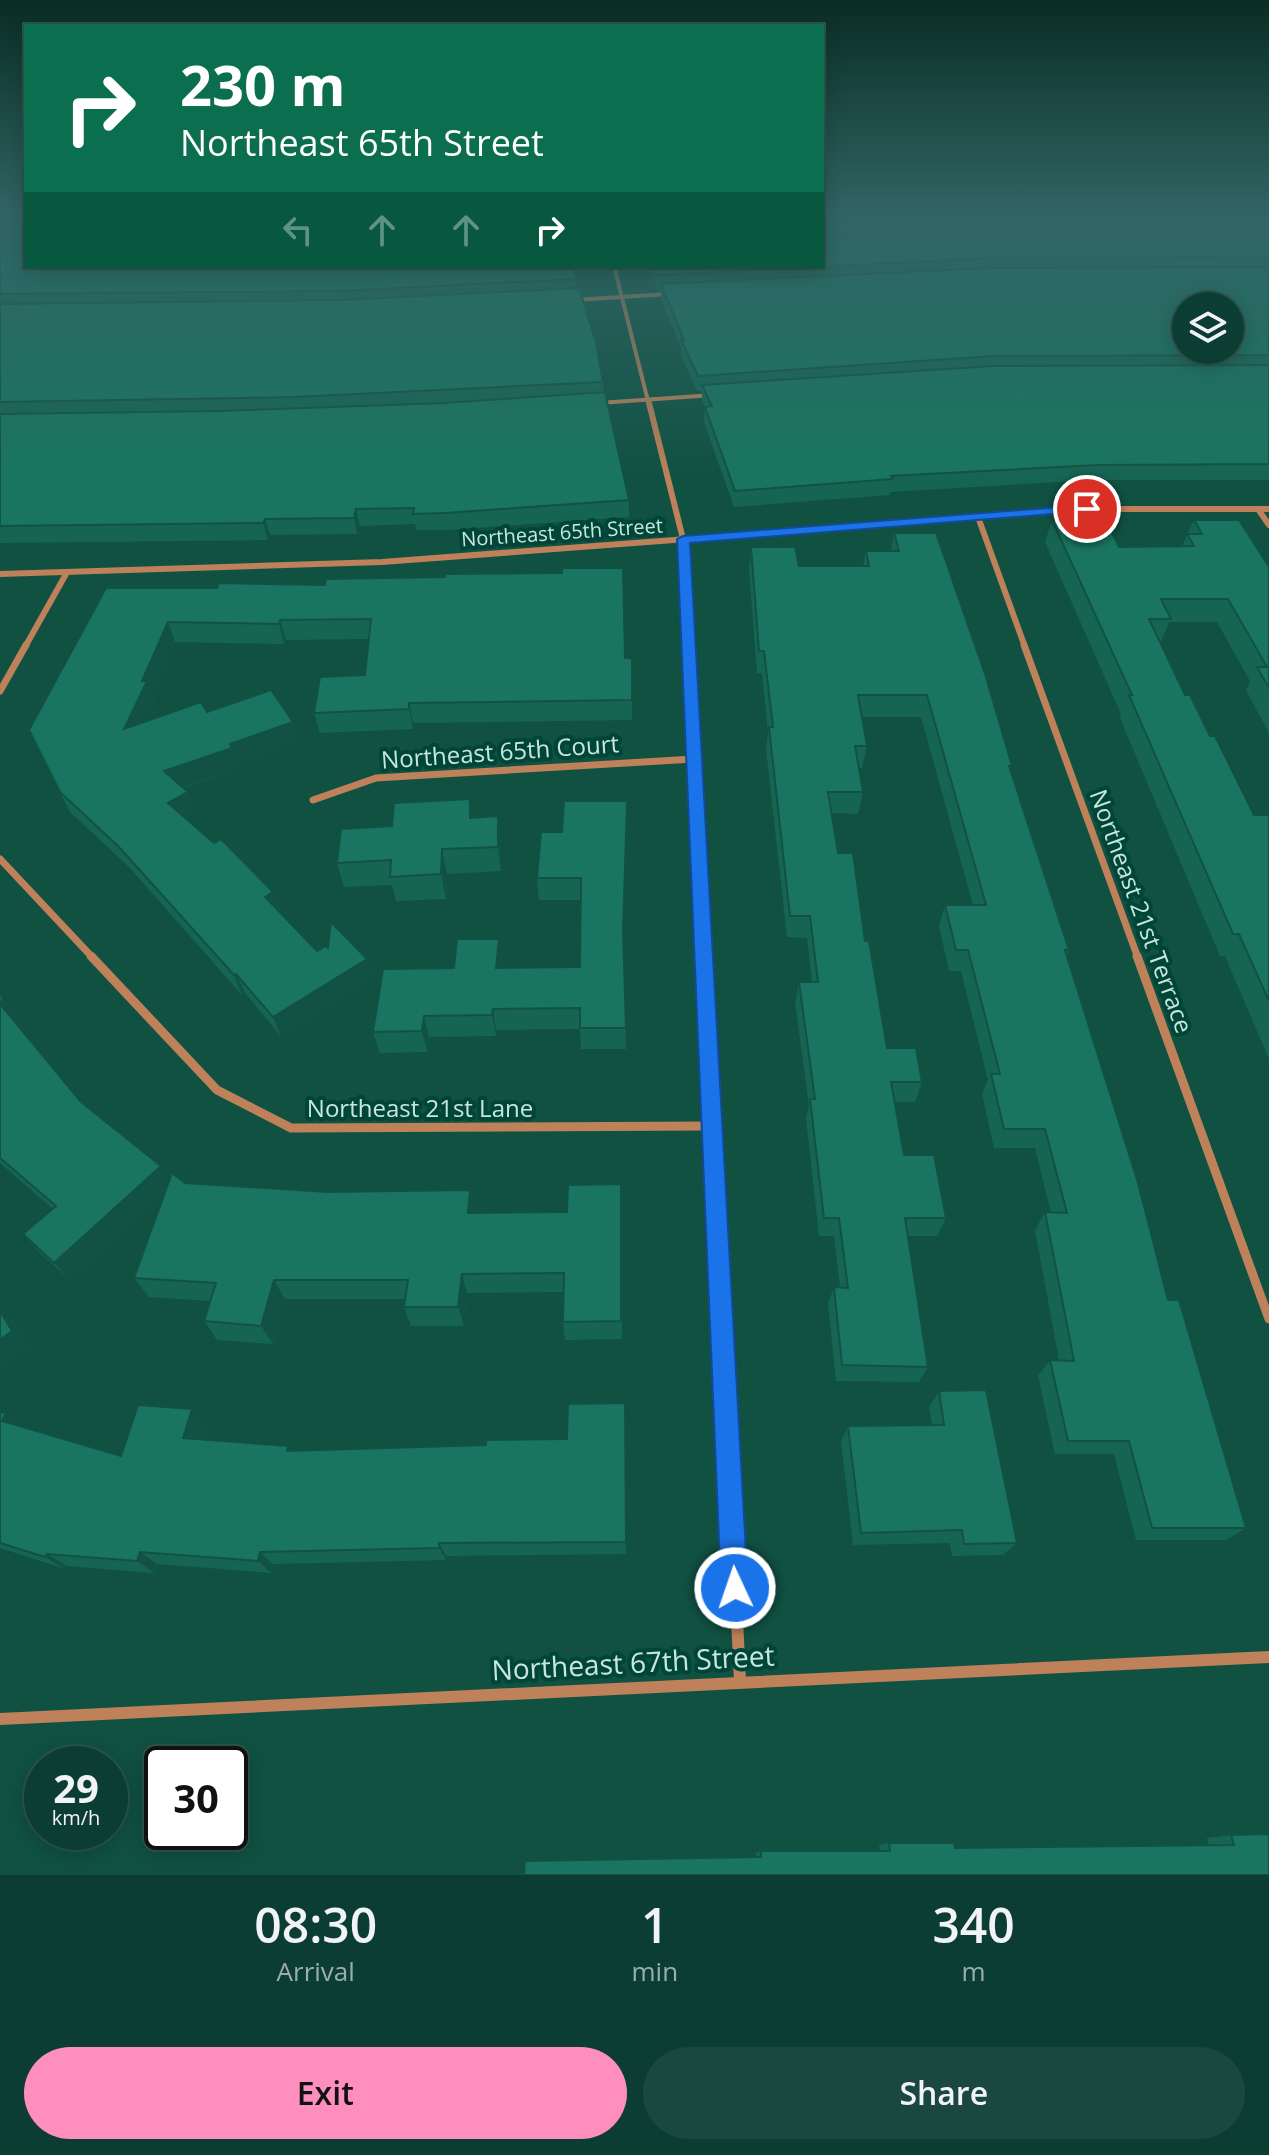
<!DOCTYPE html>
<html lang="en">
<head>
<meta charset="utf-8">
<style>
	:root { --surface:#0c3d32; --page:#1a483e; --text:#f1f3f6; --muted:#9aaeac; --line:#2c564d; --accent:#fe8ebe }
	body { margin:0; font-family:"Open Sans",sans-serif; background:var(--page); color:var(--text); height:100vh; display:flex; flex-direction:column; font-size:30px; white-space:nowrap }
	* { box-sizing:border-box; margin:0 }
	p { font-size:26px; color:var(--muted) }
	.icon { flex:none; width:44px; height:44px; fill:none; stroke:currentColor; stroke-width:2; stroke-linecap:round; stroke-linejoin:round }
	.map { position:relative; height:1875px; overflow:hidden }
	.side { display:flex; flex-direction:column; background:var(--surface); flex:1 }
	.side>* { flex:none }
	.guide { position:absolute; left:24px; top:24px; width:800px; height:244px; border-radius:0px; box-shadow:0 4px 20px #0003,0 0 0 2px var(--line); background:#0b6e4f; color:#fff; overflow:hidden }
	.tools { position:absolute; left:1172px; top:292px; display:grid; gap:16px }
	.tools a { display:grid; place-items:center; width:72px; height:72px; border-radius:50%; background:var(--surface); box-shadow:0 4px 20px #0003,0 0 0 2px var(--line); font-size:40px }
	.speed { position:absolute; left:24px; top:1746px; display:flex; gap:16px; font-size:40px; font-weight:700; text-align:center }
	.speed>* { display:grid; place-content:center; width:104px; height:104px; border-radius:50%; background:var(--surface); box-shadow:0 4px 20px #0003,0 0 0 2px var(--line); line-height:1 }
	.speed small { font-size:20px; font-weight:400 }
	.speed .limit { border:4px solid #111; border-radius:12px; background:#fff; color:#111 }
	.pin { position:absolute; display:grid; place-items:center; width:68px; height:68px; color:#fff; margin:-34px; border:4px solid #fff; border-radius:50%; box-shadow:0 2px 8px #0007 }
	.me { position:absolute; width:88px; margin:-44px; rotate:357deg; stroke-linejoin:round; filter:drop-shadow(0 0 6px #0008) }
	.turn { display:flex; align-items:center; gap:28px; height:168px; padding:0 24px; font-size:36px }
	.turn .icon { width:104px; height:104px; stroke-width:2.5 }
	.turn b { display:block; font-size:56px; line-height:68px }
	.lanes { display:flex; align-items:center; height:76px; padding:0 24px; background:#0003; justify-content:center; gap:40px; direction:ltr }
	.lanes .off { opacity:.35 }
	.eta { display:flex; justify-content:space-evenly; align-items:center; height:136px; text-align:center }
	.eta b { font-size:48px; font-weight:600; line-height:56px }
	.button { display:flex; gap:16px; margin-top:auto; padding:16px 24px }
	.button a { flex:1; height:92px; border-radius:48px; background:var(--accent); color:#111; font-size:32px; font-weight:600; line-height:92px; text-align:center }
	.button a+a { background:var(--page); color:var(--text) }
	.map>svg:first-child { display:block }
	.lines { fill:none; stroke-linecap:round; stroke-linejoin:round }
	.street-far4 { stroke:#be8159; stroke-width:4 }
	.street-far3 { stroke:#be8159; stroke-width:6 }
	.street-far2 { stroke:#be8159; stroke-width:7 }
	.street-far1 { stroke:#be8159; stroke-width:9 }
	.street { stroke:#be8159; stroke-width:12 }
	.wall { fill:#166553 }
	.shaded-wall { fill:#125244 }
	.building { fill:#197561; stroke:#125244; stroke-width:2; fill-rule:evenodd }
	.route { fill:#1a73e8; stroke:#114b97; stroke-width:2 }
	.labels { text-anchor:middle; dominant-baseline:central; stroke-width:8; stroke-linejoin:round; paint-order:stroke }
	.far-street-label { font-size:20px; fill:#c8e6dc; stroke:#004638 }
	.street-label { font-size:24px; fill:#c8e6dc; stroke:#004638 }
	.near-street-label { font-size:28px; fill:#c8e6dc; stroke:#004638 }
</style>
</head>
<body>
<div class="map">
<svg width="1269" height="1875" viewBox="0 0 1269 1875">
	<rect width="100%" height="100%" fill="#105142"/>
	<g class="lines">
		<g class="street-far4">
			<polyline points="614,266 649,405"/>
			<polyline points="574,300 669,294"/>
			<polyline points="599,403 713,395"/>
		</g>
		<g class="street-far3">
			<polyline points="649,403 683,539 688,647"/>
			<polyline points="1258,509 1269,525"/>
			<polyline points="978,517 1025,647"/>
			<polyline points="0,574 382,562 1087,509 1269,509"/>
			<polyline points="25,647 66,574"/>
		</g>
		<g class="street-far2">
			<polyline points="688,645 704,958"/>
			<polyline points="1024,645 1138,958"/>
			<polyline points="0,691 26,645"/>
			<polyline points="313,800 376,778 694,759"/>
			<polyline points="0,859 93,958"/>
		</g>
		<g class="street-far1">
			<polyline points="91,956 217,1090 291,1128 710,1126"/>
			<polyline points="704,956 724,1359"/>
			<polyline points="1137,956 1269,1319"/>
		</g>
		<g class="street">
			<polyline points="724,1357 740,1680"/>
			<polyline points="0,1719 1269,1657"/>
		</g>
	</g>
	<g class="wall">
		<polygon points="0,218 26,218 576,279 576,289 603,382 604,392 629,500 629,517 447,530 416,530 415,524 360,526 357,534 270,535 268,540 0,543"/>
		<polygon points="1269,218 1269,480 1093,480 890,492 890,495 734,507 704,422 705,408 702,401 702,391 697,391 681,355 681,348 661,299 661,289 657,289 648,266 822,266"/>
		<polygon points="1052,520 1119,547 1182,546 1194,520 1269,567 1269,733 1246,690 1250,681 1217,622 1169,622 1161,642 1160,642 1185,695 1210,736 1254,815 1269,815 1269,1059 1225,956 1220,956 1120,718 1121,714 1045,542"/>
		<polygon points="894,533 1012,766 1010,770 1069,950 1067,956 1168,1300 1246,1528 1226,1540 1136,1540 1114,1454 1055,1454 1038,1376 1050,1360 1059,1360 1035,1230 1045,1212 1051,1213 1035,1148 994,1148 982,1094 988,1080 961,971 949,971 939,926 945,905 973,905 921,717 862,717 867,746 862,768 859,768 863,792 858,814 832,813 838,853 865,941 887,1048 922,1082 915,1102 895,1102 904,1155 946,1218 937,1236 908,1236 928,1367 919,1382 836,1381 828,1304 834,1287 840,1287 834,1236 819,1236 806,1118 809,1105 795,1003 799,982 812,982 807,938 787,937 766,749 768,731 762,673 757,673 749,568 751,547 799,566 863,566 866,551 891,551"/>
		<polygon points="106,588 217,588 625,658 632,658 632,720 413,723 413,729 320,733 314,713 365,675 368,639 286,640 284,644 175,642 152,694 155,701 145,721 207,712 293,722 298,742 238,764 239,768 183,788 188,792 196,812 186,818 273,892 280,912 317,951 328,948 367,959 373,978 281,1036 245,993 242,995 129,867 70,812 29,730"/>
		<polygon points="627,801 623,945 626,1049 581,1049 580,1029 496,1030 496,1036 429,1037 427,1052 380,1053 373,1032 454,968 502,960 501,968 580,967 581,900 539,900 537,878 562,832"/>
		<polygon points="473,817 501,841 501,871 447,874 446,899 396,901 392,885 344,887 337,863 392,826"/>
		<polygon points="0,995 18,1020 15,1022 81,1102 161,1166 170,1179 185,1183 328,1192 470,1190 475,1213 567,1212 621,1184 622,1339 565,1340 563,1322 564,1292 467,1293 464,1326 411,1326 404,1307 405,1299 285,1299 273,1344 217,1340 204,1321 210,1301 149,1297 134,1278 166,1192 70,1280 39,1252 23,1234 53,1209 0,1163"/>
		<polygon points="939,1391 1017,1543 1003,1555 952,1556 950,1543 853,1545 841,1441 848,1426 932,1425 929,1407"/>
		<polygon points="625,1403 626,1554 446,1556 446,1560 273,1564 271,1573 157,1564 154,1573 67,1566 65,1569 0,1548 0,1412 6,1413 24,1427 121,1456 192,1409 206,1425 202,1439 291,1451 486,1445 567,1439"/>
		<polygon points="1231,1835 1269,1875 756,1857 756,1853 761,1851 880,1851 879,1845 889,1843 955,1848 1209,1846 1207,1838"/>
	</g>
	<g class="shaded-wall">
		<polygon points="356,509 360,526 357,534 354,518"/>
		<polygon points="265,519 270,535 268,540 263,523"/>
		<polygon points="280,620 286,640 284,644 279,624"/>
		<polygon points="168,622 175,642 152,694 155,701 132,749 124,729 142,681"/>
		<polygon points="409,703 413,723 413,729 409,709"/>
		<polygon points="293,722 298,742 238,764 239,768 172,791 164,771 230,744"/>
		<polygon points="188,792 196,812 177,823 168,803"/>
		<polygon points="470,799 474,824 470,818"/>
		<polygon points="627,801 627,823 623,951 623,930"/>
		<polygon points="498,816 501,841 501,871 498,847"/>
		<polygon points="442,849 447,874 446,899 441,874"/>
		<polygon points="273,892 280,912 272,917 265,897"/>
		<polygon points="499,939 502,960 499,990 496,968"/>
		<polygon points="367,959 373,978 281,1036 273,1017"/>
		<polygon points="236,974 245,993 242,995 234,975"/>
		<polygon points="3,999 18,1020 13,1023 0,1005 0,1001"/>
		<polygon points="493,1009 496,1030 496,1036 492,1015"/>
		<polygon points="424,1016 429,1037 427,1052 422,1031"/>
		<polygon points="161,1166 174,1185 70,1280 54,1263"/>
		<polygon points="470,1190 475,1211 473,1234 468,1213"/>
		<polygon points="462,1274 467,1293 464,1326 458,1307"/>
		<polygon points="274,1280 285,1299 273,1344 261,1326"/>
		<polygon points="0,1305 10,1314 32,1348 0,1372"/>
		<polygon points="192,1409 206,1425 198,1453 183,1438"/>
		<polygon points="6,1413 26,1429 2,1421"/>
		<polygon points="439,1543 446,1556 446,1560 439,1548"/>
		<polygon points="140,1552 157,1564 154,1573 137,1561"/>
		<polygon points="260,1552 273,1564 271,1573 258,1561"/>
		<polygon points="47,1554 67,1566 65,1569 45,1557"/>
	</g>
	<g class="building">
		<polygon points="0,218 26,218 26,266 572,266 576,279 339,291 0,294"/>
		<polygon points="822,218 1269,218 1269,257 992,258 657,275 654,266 822,266"/>
		<path d="M1269,267V355L993,356L698,376L681,340H684L661,284L992,268ZM1186,306H1230V350H1186Z"/>
		<polygon points="579,288 596,343 603,382 294,397 0,402 0,304 340,300"/>
		<polygon points="1269,365 1269,464 1098,465 891,476 893,479 735,491 705,407 712,406 702,385 994,366"/>
		<polygon points="605,392 629,500 445,513 413,514 414,508 356,509 354,518 265,519 263,523 0,526 0,414 219,411 445,403"/>
		<polygon points="1105,519 1119,547 1194,546 1187,534 1202,534 1194,520 1239,520 1269,567 1269,688 1257,667 1267,667 1228,599 1161,599 1171,619 1149,619 1185,695 1190,695 1210,736 1215,736 1254,815 1269,815 1269,1001 1239,934 1233,934 1129,695 1132,695 1052,520"/>
		<polygon points="894,533 936,533 986,677 1012,766 1009,766 1069,950 1065,950 1138,1183 1168,1300 1179,1300 1246,1528 1152,1528 1129,1441 1068,1441 1050,1360 1074,1361 1045,1212 1067,1213 1045,1129 1004,1129 991,1074 1000,1074 968,950 956,950 945,905 986,905 927,695 858,695 867,746 855,746 863,792 828,792 838,853 853,853 865,941 869,941 887,1048 916,1048 922,1082 891,1082 904,1155 934,1155 946,1218 905,1218 928,1367 842,1365 834,1287 848,1288 839,1218 824,1218 810,1099 815,1099 799,982 818,982 810,916 790,916 769,727 773,727 764,651 759,651 751,547 795,547 799,566 869,566 866,551 899,551"/>
		<polygon points="562,568 623,568 625,658 632,658 632,700 409,703 409,709 314,713 320,677 365,675 371,619 280,620 279,624 168,622 142,681 147,681 124,729 201,702 207,712 271,690 293,722 230,744 232,748 164,771 188,792 168,803 214,843 221,839 273,892 265,897 317,951 326,946 328,948 331,922 367,959 273,1017 236,974 234,975 119,847 60,792 29,730 106,588 217,588 219,583 325,585 326,579 445,577 445,574 562,573"/>
		<polygon points="470,799 470,818 498,816 498,847 442,849 441,874 390,877 391,860 337,863 341,829 392,826 394,803"/>
		<polygon points="564,801 627,801 623,930 626,1028 580,1028 580,1008 493,1009 492,1015 424,1016 422,1031 373,1032 383,969 454,968 457,939 499,939 496,968 580,967 581,878 537,878 541,832 562,832"/>
		<polygon points="0,1004 81,1102 161,1166 54,1263 23,1234 56,1206 0,1158"/>
		<polygon points="172,1173 185,1183 328,1192 470,1190 468,1213 567,1212 568,1185 621,1184 621,1321 563,1322 564,1273 462,1274 458,1307 404,1307 408,1280 274,1280 261,1326 204,1321 216,1283 134,1278"/>
		<polygon points="0,1311 12,1331 0,1340"/>
		<polygon points="986,1390 1017,1543 964,1544 962,1530 861,1533 848,1426 944,1425 939,1391"/>
		<polygon points="625,1403 626,1542 439,1543 439,1548 260,1552 258,1561 140,1552 137,1561 47,1554 45,1557 0,1543 0,1412 6,1413 2,1421 121,1456 138,1405 192,1409 183,1438 288,1446 287,1451 486,1445 486,1440 567,1439 568,1404"/>
		<polygon points="1269,1834 1269,1875 524,1875 525,1861 761,1857 761,1851 890,1851 889,1843 954,1843 955,1848 1234,1845 1231,1835"/>
	</g>
	<linearGradient id="sky" x2="0" y2="1"><stop stop-color="#092d24"/><stop offset="0.45" stop-color="#316565"/><stop offset="1" stop-color="#316565" stop-opacity="0"/></linearGradient>
	<rect width="1269" height="480" fill="url(#sky)"/>
	<polygon class="route" points="1087,505 1091,506 1091,511 690,543 748,1588 744,1598 735,1601 725,1598 721,1588 677,539 683,536"/>
	<g class="labels">
		<g class="far-street-label">
			<text transform="translate(562 532) rotate(-4)">Northeast 65th Street</text>
		</g>
		<g class="street-label">
			<text transform="translate(500 751) rotate(-4)">Northeast 65th Court</text>
			<text transform="translate(1142 911) rotate(70)">Northeast 21st Terrace</text>
			<text x="420" y="1107">Northeast 21st Lane</text>
		</g>
		<g class="near-street-label">
			<text transform="translate(633 1662) rotate(-3)">Northeast 67th Street</text>
		</g>
	</g>
</svg>
<div class="tools">
<a><svg class="icon" aria-label="layers" viewBox="0 0 24 24"><path d="M12 4l9 5-9 5-9-5zM3 14l9 5 9-5"/></svg></a>
</div>
<div class="speed"><div>29<small>km/h</small></div><div class="limit">30</div></div>
<div class="pin" style="left:1087px;top:509px;background:#d93025"><svg class="icon" aria-label="arrive" viewBox="0 0 24 24"><path d="M6 21V4h12l-3 4 3 4H6"/></svg></div>
<svg class="me" style="left:735px;top:1588px" viewBox="-20 -20 40 40"><circle r="17" fill="#1a73e8" stroke="#fff" stroke-width="3"/><path d="M0-11L8 9 0 5-8 9z" fill="#fff"/></svg>
<div class="guide">
<div class="turn"><svg class="icon" aria-label="right" viewBox="0 0 24 24"><path d="M7 20v-9h11M14 6l5 5-5 5"/></svg><div><b>230 m</b>Northeast 65th Street</div></div>
<div class="lanes"><svg class="icon off" aria-label="left" viewBox="0 0 24 24"><path d="M17 20v-9H6M10 6l-5 5 5 5"/></svg><svg class="icon off" aria-label="ahead" viewBox="0 0 24 24"><path d="M12 20V5M6 11l6-6 6 6"/></svg><svg class="icon off" aria-label="ahead" viewBox="0 0 24 24"><path d="M12 20V5M6 11l6-6 6 6"/></svg><svg class="icon" aria-label="right" viewBox="0 0 24 24"><path d="M7 20v-9h11M14 6l5 5-5 5"/></svg></div>
</div>
</div>
<section class="side">
<div class="eta">
<div><b>08:30</b><p>Arrival</p></div>
<div><b>1</b><p>min</p></div>
<div><b>340</b><p>m</p></div>
</div>
<div class="button"><a>Exit</a><a>Share</a></div>
</section>
</body>
</html>
